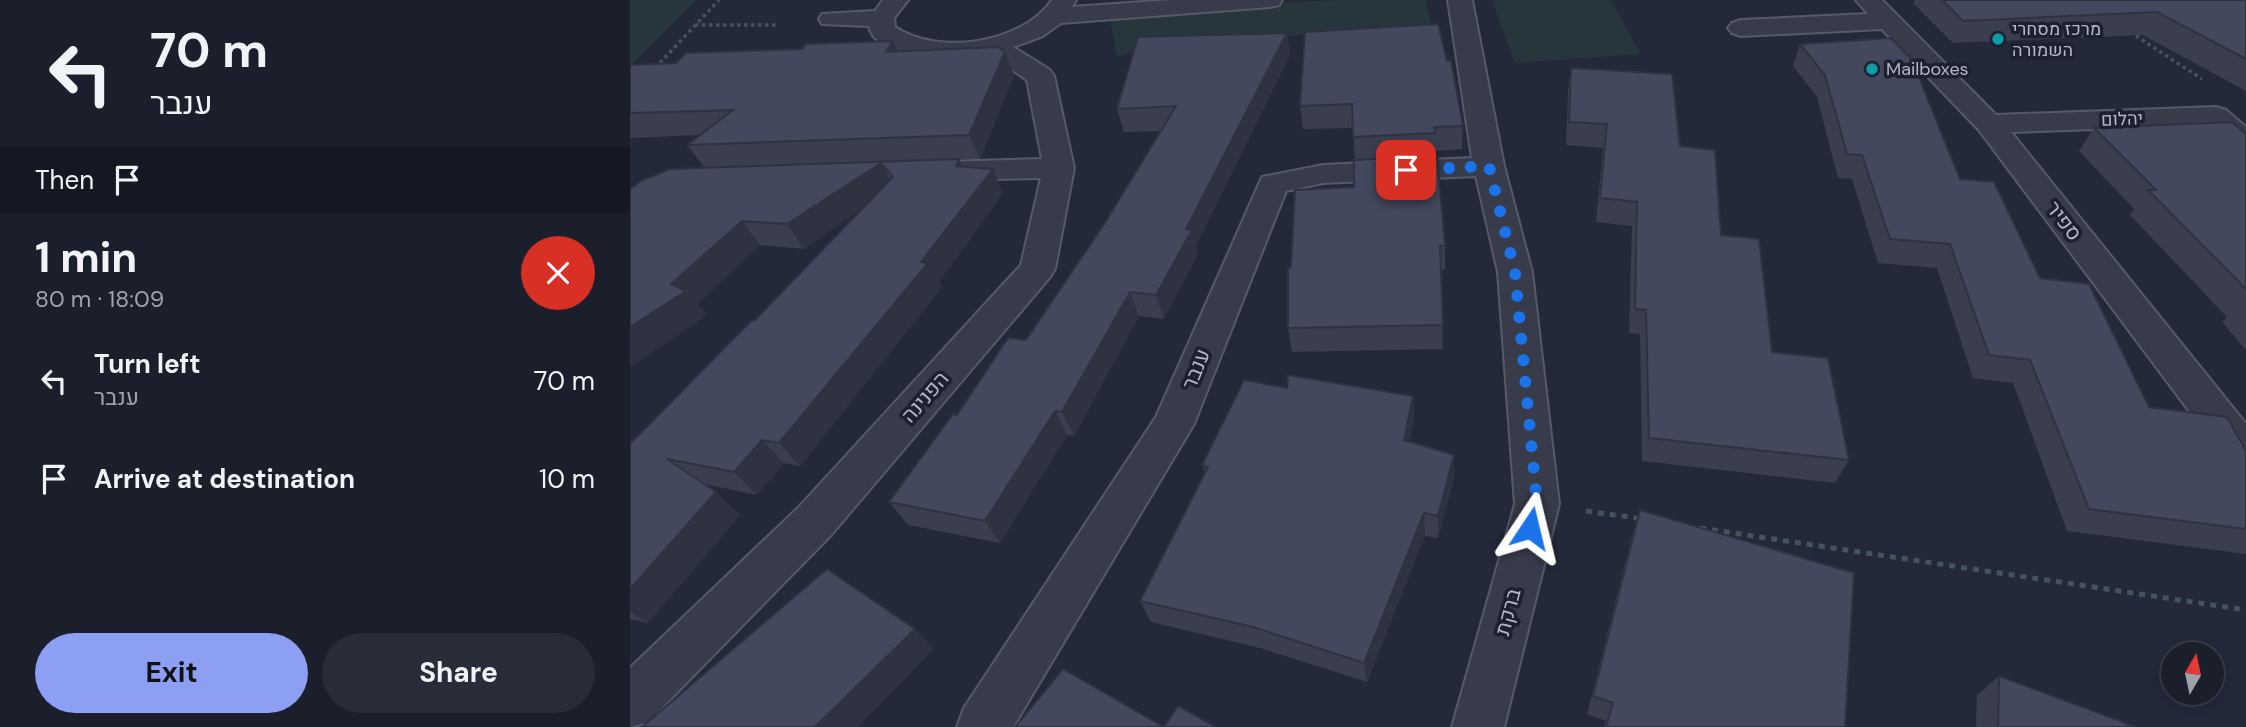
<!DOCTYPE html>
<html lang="en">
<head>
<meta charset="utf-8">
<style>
	:root { --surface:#1b1f2c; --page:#282c38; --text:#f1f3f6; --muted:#a0a2a9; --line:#393d48; --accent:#8c9ff2 }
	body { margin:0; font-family:"DM Sans",Heebo,sans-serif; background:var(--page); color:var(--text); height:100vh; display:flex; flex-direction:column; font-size:26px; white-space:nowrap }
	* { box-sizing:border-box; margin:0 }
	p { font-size:23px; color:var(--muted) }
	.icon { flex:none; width:38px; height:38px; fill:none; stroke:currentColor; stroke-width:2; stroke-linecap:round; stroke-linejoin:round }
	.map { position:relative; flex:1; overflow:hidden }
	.details { display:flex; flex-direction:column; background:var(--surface); width:630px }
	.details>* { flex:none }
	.guide { background:#1b1f2c; color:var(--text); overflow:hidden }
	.needle { width:46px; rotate:9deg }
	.controls { position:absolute; left:1531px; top:642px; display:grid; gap:14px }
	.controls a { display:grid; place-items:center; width:63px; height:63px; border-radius:50%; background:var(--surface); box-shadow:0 4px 18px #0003,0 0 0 2px var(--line); font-size:35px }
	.pin { position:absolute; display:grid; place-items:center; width:60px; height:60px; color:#fff; margin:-30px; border-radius:14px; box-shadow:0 4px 10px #0006 }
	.me { position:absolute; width:77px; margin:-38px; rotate:10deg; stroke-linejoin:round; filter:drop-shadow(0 0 5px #0008) }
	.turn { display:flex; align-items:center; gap:24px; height:147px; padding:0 35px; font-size:32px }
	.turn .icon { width:91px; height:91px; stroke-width:2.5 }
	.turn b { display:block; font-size:49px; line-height:60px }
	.then { display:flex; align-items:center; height:66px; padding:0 35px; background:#0003; gap:14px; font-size:26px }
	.round { display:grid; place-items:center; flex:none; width:74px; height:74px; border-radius:37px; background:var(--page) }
	.head { display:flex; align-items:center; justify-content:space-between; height:119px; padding:0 35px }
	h1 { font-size:42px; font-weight:700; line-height:52px }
	.cta { display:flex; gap:14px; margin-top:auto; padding:14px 35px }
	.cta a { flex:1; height:80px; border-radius:42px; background:var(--accent); color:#111; font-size:28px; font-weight:700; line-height:80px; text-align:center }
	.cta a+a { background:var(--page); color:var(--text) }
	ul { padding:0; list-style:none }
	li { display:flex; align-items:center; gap:21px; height:98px; padding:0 35px }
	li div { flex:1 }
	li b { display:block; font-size:26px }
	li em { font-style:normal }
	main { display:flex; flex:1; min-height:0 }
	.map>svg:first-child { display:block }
	.green { fill:#27363c }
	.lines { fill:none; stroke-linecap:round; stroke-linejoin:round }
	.minor-casing { stroke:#555968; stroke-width:4 }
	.path-far1 { stroke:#45535a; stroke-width:3.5; stroke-dasharray:3.5 3.5; stroke-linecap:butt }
	.path { stroke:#45535a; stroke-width:5; stroke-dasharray:6 6; stroke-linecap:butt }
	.minor { fill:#373b4a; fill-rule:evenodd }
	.wall { fill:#3a3e4f }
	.shaded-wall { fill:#2f3240 }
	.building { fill:#43485c; stroke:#2f3240; stroke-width:2 }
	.route { stroke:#1a73e8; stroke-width:12; stroke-dasharray:0 21.6 }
	.culture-dot { fill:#0f9aa8; stroke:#1c202f; stroke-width:2.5 }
	.labels { text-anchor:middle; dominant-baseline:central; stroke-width:7; stroke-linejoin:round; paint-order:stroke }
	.far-poi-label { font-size:18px; fill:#b3b6c6; stroke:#1c202f; text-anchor:start }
	.far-street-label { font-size:18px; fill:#b3b6c6; stroke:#1c202f }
	.street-label { font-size:21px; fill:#b3b6c6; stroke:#1c202f }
</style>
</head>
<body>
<main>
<section class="details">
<div class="guide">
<div class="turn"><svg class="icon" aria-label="left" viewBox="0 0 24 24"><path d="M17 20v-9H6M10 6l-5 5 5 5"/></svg><div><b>70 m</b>ענבר</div></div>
<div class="then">Then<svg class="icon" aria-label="arrive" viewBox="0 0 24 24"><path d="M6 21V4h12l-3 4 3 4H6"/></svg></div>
</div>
<div class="head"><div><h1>1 min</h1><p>80 m · 18:09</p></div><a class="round" style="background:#d93025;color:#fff"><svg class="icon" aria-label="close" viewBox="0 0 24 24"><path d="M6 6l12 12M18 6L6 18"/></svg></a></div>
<ul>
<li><svg class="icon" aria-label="left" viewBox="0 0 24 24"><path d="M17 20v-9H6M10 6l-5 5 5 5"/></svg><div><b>Turn left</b><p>ענבר</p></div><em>70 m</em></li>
<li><svg class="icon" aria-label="arrive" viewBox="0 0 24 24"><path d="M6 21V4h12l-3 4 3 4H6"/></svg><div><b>Arrive at destination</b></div><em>10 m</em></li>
</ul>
<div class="cta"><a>Exit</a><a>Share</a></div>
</section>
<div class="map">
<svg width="1616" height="727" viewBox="0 0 1616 727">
	<rect width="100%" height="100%" fill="#24293a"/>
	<g class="green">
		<polygon points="0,0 66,0 0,66"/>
		<polygon points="706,0 795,0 802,28 533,42 487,57 479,12"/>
		<polygon points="862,0 981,0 1011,54 885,63"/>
	</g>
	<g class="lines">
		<g class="minor-casing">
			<g id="minor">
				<path d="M253,0H278L264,18L265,27C308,56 392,44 422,0H446L442,7L541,0H652L649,5L640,7L431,23L413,36L383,47L420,70L424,76L444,168L425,269L420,277L201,535L18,722L0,727V668L169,507L391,265L411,178L312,180L301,178L297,171L301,164L312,162L412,159L397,80L357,53C332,59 244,61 239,26L192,24L189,19L192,14L245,11Z"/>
				<polygon points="818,0 842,0 874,166 902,272 929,504 874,727 822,727 885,504 868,272 846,176 693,183 656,191 564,424 383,727 327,727 334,708 526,417 632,177 693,165 842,158"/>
				<polygon points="1226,0 1252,0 1366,115 1586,107 1596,110 1616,127 1616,152 1605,149 1579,125 1381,132 1616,424 1616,472 1601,467 1349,130 1252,29 1111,36 1102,33 1098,28 1102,23 1111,20 1238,14"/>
			</g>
		</g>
		<g class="path-far1">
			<polyline points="65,25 148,25"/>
			<polyline points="1500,32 1572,79"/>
			<polyline points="32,66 28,65 89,0"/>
		</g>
		<g class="path">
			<polyline points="956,511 1013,519"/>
			<polyline points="1070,528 1616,610"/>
		</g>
		<use href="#minor" class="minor"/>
	</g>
	<g class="wall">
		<polygon points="1285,0 1616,0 1616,91 1513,35 1323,43 1283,3"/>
		<polygon points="675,32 833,126 832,149 805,151 815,246 815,270 811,270 813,349 662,352 658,328 661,268 724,187 725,160 723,128 673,129 670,106"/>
		<polygon points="657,33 660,55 566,246 568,254 534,319 509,316 444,436 437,435 370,543 278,525 259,502 327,415 396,340 476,221 531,131 494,132 487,109"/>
		<polygon points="1170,44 1330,179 1410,278 1519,407 1616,451 1616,554 1437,531 1383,383 1343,378 1307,268 1248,263 1222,179 1208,178 1187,97 1163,66"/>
		<polygon points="268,52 384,75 350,159 329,159 333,167 373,193 309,282 312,287 170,466 154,463 127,495 74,484 110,515 18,623 0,619 0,444 124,321 232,208 174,249 130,245 67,304 77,315 0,367 0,189 74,167 57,145 70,135 0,138 0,65"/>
		<polygon points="941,68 1050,146 1091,235 1142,352 1219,460 1205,483 1012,461 1010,334 999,333 1002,226 966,222 973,148 936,145 938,91"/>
		<polygon points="1464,128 1616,134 1616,350 1592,322 1597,317 1500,215 1504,209 1449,151"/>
		<polygon points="657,388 783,396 784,420 779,442 824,455 824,478 808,538 795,536 737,682 630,648 521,622 510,601 575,473 572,465"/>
		<polygon points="1010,510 1215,727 974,727 976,721 957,714 1003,532"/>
		<polygon points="1369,676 1506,727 1346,727 1347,695"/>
	</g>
	<g class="shaded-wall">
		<polygon points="657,33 660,55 566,246 568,254 534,319 526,295 556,229"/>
		<polygon points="263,41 274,64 256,52"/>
		<polygon points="375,52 384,75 350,159 339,135"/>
		<polygon points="329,159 340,183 326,166"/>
		<polygon points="251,163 264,187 174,249 157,224"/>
		<polygon points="363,169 373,193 309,282 312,287 170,466 149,443"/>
		<polygon points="112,221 130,245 67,304 77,315 0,367 0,327 41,284"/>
		<polygon points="500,292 509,316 444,436 432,412"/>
		<polygon points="783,396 784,420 775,463 774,440"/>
		<polygon points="425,411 437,435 370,543 355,521"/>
		<polygon points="132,440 154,463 127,495 104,472"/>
		<polygon points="824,455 824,478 808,538 808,516"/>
		<polygon points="86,492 110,515 18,623 0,611 0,589"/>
		<polygon points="794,513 795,536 737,682 734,663"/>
		<polygon points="285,629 304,649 228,727 185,727"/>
	</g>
	<g class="building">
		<polygon points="1312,0 1616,0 1616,59 1527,12 1333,21"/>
		<polygon points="808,24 817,61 821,61 833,126 804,127 805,133 723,137 722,104 670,106 675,32"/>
		<polygon points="657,33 556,229 562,230 526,295 500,292 432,412 425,411 355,521 259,502 323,414 327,415 378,338 396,340 476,221 546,106 487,109 508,37"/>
		<polygon points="1261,38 1282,60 1330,179 1364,182 1410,278 1459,284 1519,407 1597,417 1616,451 1616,529 1459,509 1400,360 1359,355 1320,244 1260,239 1232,155 1217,154 1195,75 1170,44"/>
		<polygon points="263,41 256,52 368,47 375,52 339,135 57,145 103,110 0,113 0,65 46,63 56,53 172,49 176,44"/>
		<polygon points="941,68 1042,74 1050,146 1085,150 1091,235 1129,239 1142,352 1198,358 1219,460 1019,438 1016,310 1005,309 1007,202 970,198 977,124 939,122"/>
		<polygon points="1602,122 1616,134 1616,289 1518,190 1526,190 1464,128"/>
		<polygon points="807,156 815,246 810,246 813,325 658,328 658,268 661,268 665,190 724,187 724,160"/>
		<polygon points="329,159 326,166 363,169 291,262 298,263 149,443 132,440 104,472 37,459 86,492 0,589 0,444 122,320 124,321 263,177 251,163 157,224 112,221 41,284 56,291 0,327 0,189 11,181 40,169"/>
		<polygon points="658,375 783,396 774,440 824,455 808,516 794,513 734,663 623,627 510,601 578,467 572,465 614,380 657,388"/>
		<polygon points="1010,510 1224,573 1215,727 976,727 983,703 963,696"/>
		<polygon points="197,569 285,629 185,727 12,727"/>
		<polygon points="433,669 534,727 385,727"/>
		<polygon points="1369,676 1506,727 1368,727"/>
		<polygon points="548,706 586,727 534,727"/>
	</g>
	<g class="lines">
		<polyline class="route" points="776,170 859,166 885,272 907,504 900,528"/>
	</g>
	<g class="culture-dot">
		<circle cx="1368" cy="39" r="7"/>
		<circle cx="1242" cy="69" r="7"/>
	</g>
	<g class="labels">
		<g class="far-poi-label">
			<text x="1382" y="29">מרכז מסחרי<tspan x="1382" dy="21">השמורה</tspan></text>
			<text x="1256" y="69">Mailboxes</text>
		</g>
		<g class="far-street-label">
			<text transform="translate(1492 119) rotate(-2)">יהלום</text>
		</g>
		<g class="street-label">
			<text transform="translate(1434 221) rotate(52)">ספיר</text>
			<text transform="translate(566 369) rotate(-68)">ענבר</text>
			<text transform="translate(295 397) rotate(-49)">הפנינה</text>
			<text transform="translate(878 612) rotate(-75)">ברקת</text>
		</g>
	</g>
</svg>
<div class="controls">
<a><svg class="needle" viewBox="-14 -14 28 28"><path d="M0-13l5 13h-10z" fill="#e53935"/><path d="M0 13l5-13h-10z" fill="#a0a2a9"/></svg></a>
</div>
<div class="pin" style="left:776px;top:170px;background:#d93025"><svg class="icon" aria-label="arrive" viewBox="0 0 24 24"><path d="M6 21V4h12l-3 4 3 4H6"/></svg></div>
<svg class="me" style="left:900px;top:528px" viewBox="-20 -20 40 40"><path d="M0-17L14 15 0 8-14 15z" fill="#1a73e8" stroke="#fff" stroke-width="4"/></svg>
</div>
</main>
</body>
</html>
